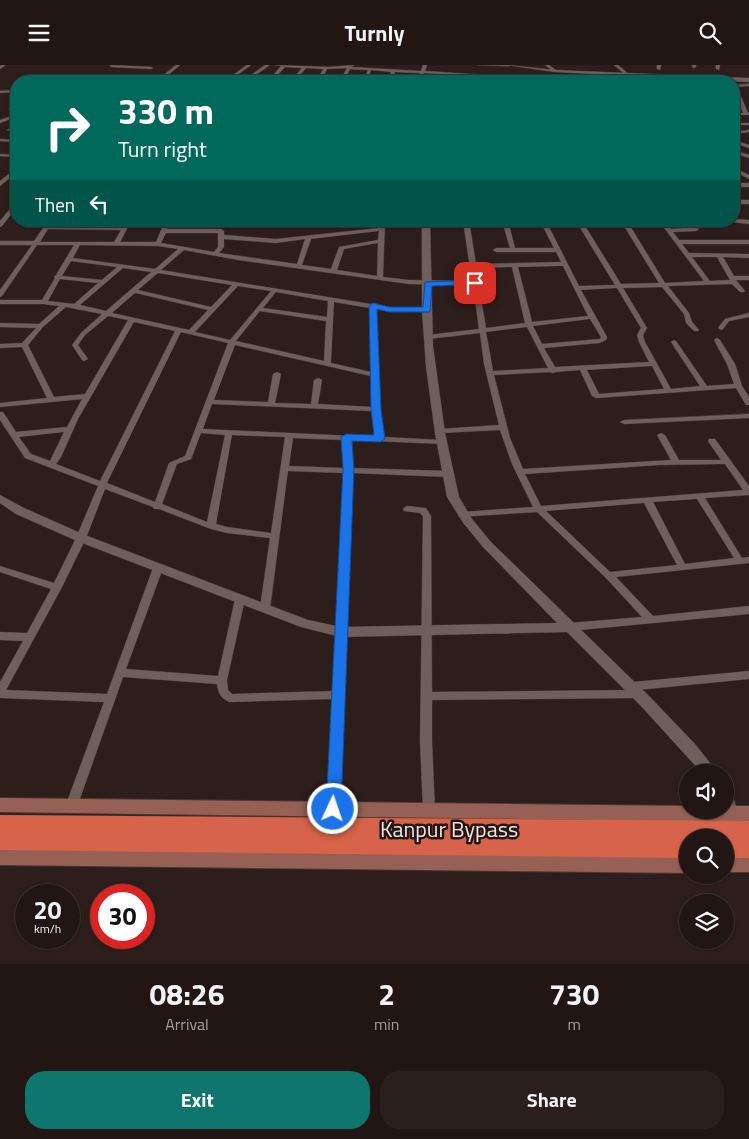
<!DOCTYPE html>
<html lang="en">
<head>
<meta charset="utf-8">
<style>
	:root { --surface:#221614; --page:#2a1f1d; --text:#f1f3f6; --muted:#a29fa0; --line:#3f3534; --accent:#0f766e }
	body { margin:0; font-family:"Titillium Web",sans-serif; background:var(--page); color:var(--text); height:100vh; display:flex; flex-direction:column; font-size:19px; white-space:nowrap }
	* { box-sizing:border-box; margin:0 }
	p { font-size:16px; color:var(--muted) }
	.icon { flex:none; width:28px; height:28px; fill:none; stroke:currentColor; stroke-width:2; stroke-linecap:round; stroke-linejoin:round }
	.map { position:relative; height:899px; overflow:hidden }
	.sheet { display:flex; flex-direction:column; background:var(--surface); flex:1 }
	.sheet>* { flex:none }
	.top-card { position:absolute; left:10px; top:10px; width:730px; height:152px; border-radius:20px; box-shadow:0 1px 4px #0004,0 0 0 1px var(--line); background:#00695c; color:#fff; overflow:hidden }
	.fabs { position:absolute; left:679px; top:699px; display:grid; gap:10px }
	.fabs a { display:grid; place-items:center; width:55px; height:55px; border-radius:50%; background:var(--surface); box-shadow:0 1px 4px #0004,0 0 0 1px var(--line); font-size:25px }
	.speed { position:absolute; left:15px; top:819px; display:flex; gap:10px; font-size:25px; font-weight:700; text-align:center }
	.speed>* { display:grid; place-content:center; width:65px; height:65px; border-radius:50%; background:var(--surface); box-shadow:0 1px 4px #0004,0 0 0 1px var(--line); line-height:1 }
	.speed small { font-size:12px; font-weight:400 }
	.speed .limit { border:8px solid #d22; background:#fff; color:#111 }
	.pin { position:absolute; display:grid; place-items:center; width:42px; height:42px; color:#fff; margin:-21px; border-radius:10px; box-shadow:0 2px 8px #0006 }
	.me { position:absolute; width:55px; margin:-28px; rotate:3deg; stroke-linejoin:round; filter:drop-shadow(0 0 4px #0008) }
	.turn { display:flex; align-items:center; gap:18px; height:105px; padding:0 25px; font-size:22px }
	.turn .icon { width:65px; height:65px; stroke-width:2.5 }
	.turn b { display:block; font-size:35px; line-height:42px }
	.then { display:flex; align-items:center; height:48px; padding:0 25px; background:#0003; gap:10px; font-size:19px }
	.eta { display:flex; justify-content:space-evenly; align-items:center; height:85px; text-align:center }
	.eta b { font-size:30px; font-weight:700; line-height:35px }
	.primary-button { display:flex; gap:10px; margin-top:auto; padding:10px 25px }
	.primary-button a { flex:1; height:58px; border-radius:20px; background:var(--accent); color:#fff; font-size:20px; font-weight:700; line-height:58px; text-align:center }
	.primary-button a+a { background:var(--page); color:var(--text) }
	header { display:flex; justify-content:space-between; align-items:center; height:65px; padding:0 25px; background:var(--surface); font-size:22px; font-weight:700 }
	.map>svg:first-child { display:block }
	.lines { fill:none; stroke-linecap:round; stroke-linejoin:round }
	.minor-casing { stroke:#453936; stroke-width:1 }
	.tertiary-casing { stroke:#453936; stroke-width:1 }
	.secondary-casing { stroke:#453936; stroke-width:2 }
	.trunk-casing { stroke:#453936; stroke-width:1 }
	.minor { fill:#6f5e59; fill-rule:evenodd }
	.tertiary { fill:#6f5e59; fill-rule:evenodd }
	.secondary { fill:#966054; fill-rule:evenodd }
	.trunk { fill:#d7644a; fill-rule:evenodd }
	.route { fill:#1a73e8; stroke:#114b97 }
	.labels { text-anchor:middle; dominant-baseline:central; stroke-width:5; stroke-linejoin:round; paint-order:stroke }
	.near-street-label { font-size:22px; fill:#efe5e2; stroke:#231512 }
</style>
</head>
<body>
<header><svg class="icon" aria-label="menu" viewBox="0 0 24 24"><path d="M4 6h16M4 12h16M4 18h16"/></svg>Turnly<svg class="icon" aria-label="search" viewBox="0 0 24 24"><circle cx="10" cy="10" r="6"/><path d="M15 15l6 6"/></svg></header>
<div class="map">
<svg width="749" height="899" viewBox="0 0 749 899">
	<rect width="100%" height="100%" fill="#2d1e1b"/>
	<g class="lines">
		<g class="minor-casing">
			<g id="minor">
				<polygon points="2,0 6,0 0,4 0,1"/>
				<polygon points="110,0 151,2 153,3 151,4 111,2"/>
				<polygon points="176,0 180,0 167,11 165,11 165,9"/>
				<polygon points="247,0 251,0 229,16 225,16"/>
				<polygon points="265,0 270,0 247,16 243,16"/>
				<polygon points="275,0 328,2 355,0 351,2 421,6 423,0 427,0 425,6 581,16 562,16 424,8 421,16 417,16 420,8 395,7 392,16 388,16 391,7 371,5 367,16 363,16 368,5 350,4 344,16 340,16 347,3 327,4 321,16 317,16 323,4 306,3 295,16 291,16 302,3 285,2 272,16 268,16 281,1"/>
				<polygon points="477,0 511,0 509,1"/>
				<polygon points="545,0 549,0 557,6 554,7"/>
				<polygon points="614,0 618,0 630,10 627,11"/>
				<polygon points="657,0 661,0 660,5 657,4"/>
				<polygon points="692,0 696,0 696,2 693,3"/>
				<polygon points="716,0 720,0 719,5 716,4"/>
				<polygon points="749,19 749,21 734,22 734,20"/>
				<polygon points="16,25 16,27 0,28 0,26"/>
				<polygon points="740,29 748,48 749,48 749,50 734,50 734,48 743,48 737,32 734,32 734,30"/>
				<polygon points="16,40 16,43 9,45 9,43"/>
				<polygon points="16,50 16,52 0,58 0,55"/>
				<rect x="734" y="58" width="15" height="2"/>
				<polygon points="16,60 16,63 14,64 16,65 16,67 7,65"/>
				<polygon points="749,65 749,67 734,69 734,67"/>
				<polygon points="0,74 16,75 16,77 0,76"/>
				<polygon points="734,75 749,80 749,83 734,78"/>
				<polygon points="734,85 749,90 749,93 734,88"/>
				<polygon points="0,89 16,90 16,92 0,91"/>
				<polygon points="734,103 749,110 749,114 734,106"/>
				<polygon points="14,105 16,105 16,108 0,121 0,116"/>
				<rect x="734" y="118" width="15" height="4"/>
				<polygon points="16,138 16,143 2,161 0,162 0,156 14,139"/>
				<polygon points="734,154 749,155 749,159 732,157"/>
				<path d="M48,156H54L51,160L122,161L125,156H131L120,177H156L165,156H171L167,164H221L224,166V170L276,174L379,163V156H385L383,212L409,215L472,216L463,156H469L476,199L561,197L556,187H496L493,185L496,183H510L502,156H508L515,183H554L540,156H546L579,221L615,220L576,156H582L621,219L659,218L621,156H627L665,218L704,216L659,156H665L671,164L696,162L699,164L696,166L673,167L679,175H749V179H682L689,188L749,189V193L723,192L734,211H749V215H736L745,226L744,227H740L732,219L668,221L689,248L692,257L699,265L698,266H694L686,258L684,249L662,222L623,223L647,263L643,270L645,277L671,324L700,321L671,277L674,275L676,276L707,321L734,319L727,299L714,275L717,273L720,275L735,299L742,321L749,332V340H746L736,323L596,333L592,331L580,305L556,307L553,308L550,307L494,310L510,373L523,404L671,395L657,370L661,368L665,370L679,395H721L708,376L709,374H715L749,421V430L705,433L742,493L749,492V498L616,512L653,551L749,541V549L569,566L565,565L564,562L565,559L569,558L642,552L605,512L537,447L459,452L458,450L462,447L533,442L512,399L500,365L440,368L436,366L440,364L499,360L484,299L480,268L428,274L425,272L428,270L479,264L473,220L409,219L238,195L184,185L161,205L389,242L430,244L431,245L428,247L389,246L376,244L380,344L384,372L442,375L446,377L442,379L351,375L352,403L448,406L452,409L448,412L352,408L339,744L337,748L333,749L329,748L327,744L332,634L230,637C221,634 218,628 217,619L123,612L77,742L75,746L71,747L67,746L65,742L104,637L0,633V617L23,576L0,575V567L27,568L51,524L0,507V501L54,518L76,473L98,421L25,393L0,355V347H3L16,367L67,362L82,334L0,342V338L47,333L22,282L0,283V279L22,278L36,263L0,262V258L39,259L59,241L44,239H0V235H42L55,213L54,212L56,210L74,180H37L2,231L0,232V225L32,180H0V176H34ZM48,164L121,165L114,177H40ZM379,166L378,175L339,182L331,204L302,200L311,174ZM166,168H218V182L214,187L161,178ZM224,174L276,178L305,174L297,199L219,188L224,182ZM378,178L377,211L337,205L344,184ZM80,180L158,181L178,184L155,204L73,193ZM692,192H717L730,215L710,216ZM71,196L117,202L102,215L62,211ZM563,201L588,251L532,257L518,202ZM512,202L525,258L486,263L476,203ZM123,203L151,207L106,246L80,240ZM158,208L232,220L211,242L138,225ZM60,214L98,218L74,239L48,236ZM238,221L271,226L230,275L195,267ZM617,223L641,263L637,270L639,277L649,297L555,302L544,283L599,278L606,275L607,272L581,225ZM276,227L328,236L327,252L263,243ZM135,228H136L208,245L189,265L112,248ZM334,237L370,243L371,307L331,298ZM66,242L102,249L81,268L72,280L82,295L84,296L88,294L78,280L85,270L108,251L128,255L85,329L54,332L28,280L43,262ZM260,246L326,256L324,296L236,276ZM590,254L601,272L600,274L542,279L533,261ZM134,257L175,266L100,416L56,399L61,392L78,354ZM527,262L548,303L493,306L486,267ZM181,267L228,278L185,391L169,398L155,437L107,418ZM235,280L371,311L372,342L318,339L322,315L318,313L314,315L311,339L275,338L281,309L277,307L273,309L268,337L214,335ZM652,301L664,324L599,329L587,305ZM212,339L372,346L376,372L203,364ZM64,367L50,396L31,389L19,372ZM201,368L225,370L207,457L162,439L177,399L191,394ZM232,370L285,372L271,468L227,462L216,459ZM293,373L343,375L344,403L289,401ZM725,399L743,425L541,441L525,409L659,400ZM288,406L344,408L333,626L232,629L228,625L227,615L245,534L243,532H237L235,534L218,611L126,604L163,503L161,501H155L153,503L107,629L6,625L62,522L86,473L105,424L153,442L154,444H159L211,464L227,468L270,473L260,543L262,545H268L270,543ZM697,434L734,493L685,499L653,437ZM644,438L677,500L610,507L546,446Z"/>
				<polygon points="258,156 296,156 293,158 220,162 217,160 220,158"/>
				<polygon points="749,248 749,252 729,256 723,264 721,265 718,263 725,254"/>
				<polygon points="749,349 749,353 624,359 620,357 624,355"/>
				<polygon points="407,441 426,443 431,451 432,627 632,625 629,624 628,621 629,618 633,617 749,606 749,614 637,625 643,626 644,629 643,632 639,633 432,635 432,676 435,746 433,750 429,751 425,750 423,746 420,676 423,451 420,448 404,446 403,444"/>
			</g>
		</g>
		<g class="tertiary-casing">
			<g id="tertiary">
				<polygon points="507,0 555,5 749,13 749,17 555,7"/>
				<rect x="734" y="135" width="15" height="4"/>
				<polygon points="422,156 430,156 433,281 445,368 459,432 472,454 491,477 650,632 695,679 718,708 702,708 640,640 567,567 341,572 301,562 77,476 16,449 0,438 0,430 24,443 85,470 308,555 341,562 557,558 483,482 464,459 447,432 435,368 426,302 422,246"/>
				<polygon points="725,723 730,725 739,749 736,754 731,756 726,754 722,745 725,745"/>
			</g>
		</g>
		<g class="secondary-casing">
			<g id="secondary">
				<polygon points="0,733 688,741 688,745 725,745 725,741 749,741 749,757 0,747"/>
				<polygon points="0,784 688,792 688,808 0,800"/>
				<rect x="725" y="791" width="24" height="16"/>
			</g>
		</g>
		<g class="trunk-casing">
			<polygon id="trunk" points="0,750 749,756 749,793 725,793 725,772 688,772 688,793 0,785"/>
		</g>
		<use href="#minor" class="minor"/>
		<use href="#tertiary" class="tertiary"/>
		<use href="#secondary" class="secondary"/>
		<use href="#trunk" class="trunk"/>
	</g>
	<polygon class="route" points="475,215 478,216 478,220 432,221 430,247 389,247 377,244 381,344 385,374 380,377 352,376 354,404 341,744 339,749 333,751 328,749 326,744 343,404 341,372 346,369 374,370 371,344 369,241 373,238 389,242 423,242 425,217"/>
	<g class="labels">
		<g class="near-street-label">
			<text x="449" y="764">Kanpur Bypass</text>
		</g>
	</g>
</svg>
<div class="fabs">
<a><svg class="icon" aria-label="sound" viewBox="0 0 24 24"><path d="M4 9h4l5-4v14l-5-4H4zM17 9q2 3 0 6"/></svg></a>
<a><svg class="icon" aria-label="search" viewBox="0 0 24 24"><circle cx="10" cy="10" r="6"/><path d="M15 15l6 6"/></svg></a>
<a><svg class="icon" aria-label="layers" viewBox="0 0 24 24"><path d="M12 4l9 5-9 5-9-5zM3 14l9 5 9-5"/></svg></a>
</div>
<div class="speed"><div>20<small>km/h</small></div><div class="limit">30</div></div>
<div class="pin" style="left:475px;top:218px;background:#d93025"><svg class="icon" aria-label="arrive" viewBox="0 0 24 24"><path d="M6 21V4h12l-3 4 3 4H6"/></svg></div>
<svg class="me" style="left:333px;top:744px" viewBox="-20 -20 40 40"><circle r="17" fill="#1a73e8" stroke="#fff" stroke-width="3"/><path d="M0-11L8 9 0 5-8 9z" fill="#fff"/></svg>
<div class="top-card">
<div class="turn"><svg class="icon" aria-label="right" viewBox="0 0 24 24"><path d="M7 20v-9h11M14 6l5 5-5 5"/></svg><div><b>330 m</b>Turn right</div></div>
<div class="then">Then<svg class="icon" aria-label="left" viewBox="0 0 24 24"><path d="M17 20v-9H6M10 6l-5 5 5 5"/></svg></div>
</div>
</div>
<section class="sheet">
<div class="eta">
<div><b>08:26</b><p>Arrival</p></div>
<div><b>2</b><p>min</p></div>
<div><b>730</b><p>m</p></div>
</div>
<div class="primary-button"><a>Exit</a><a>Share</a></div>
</section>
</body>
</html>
